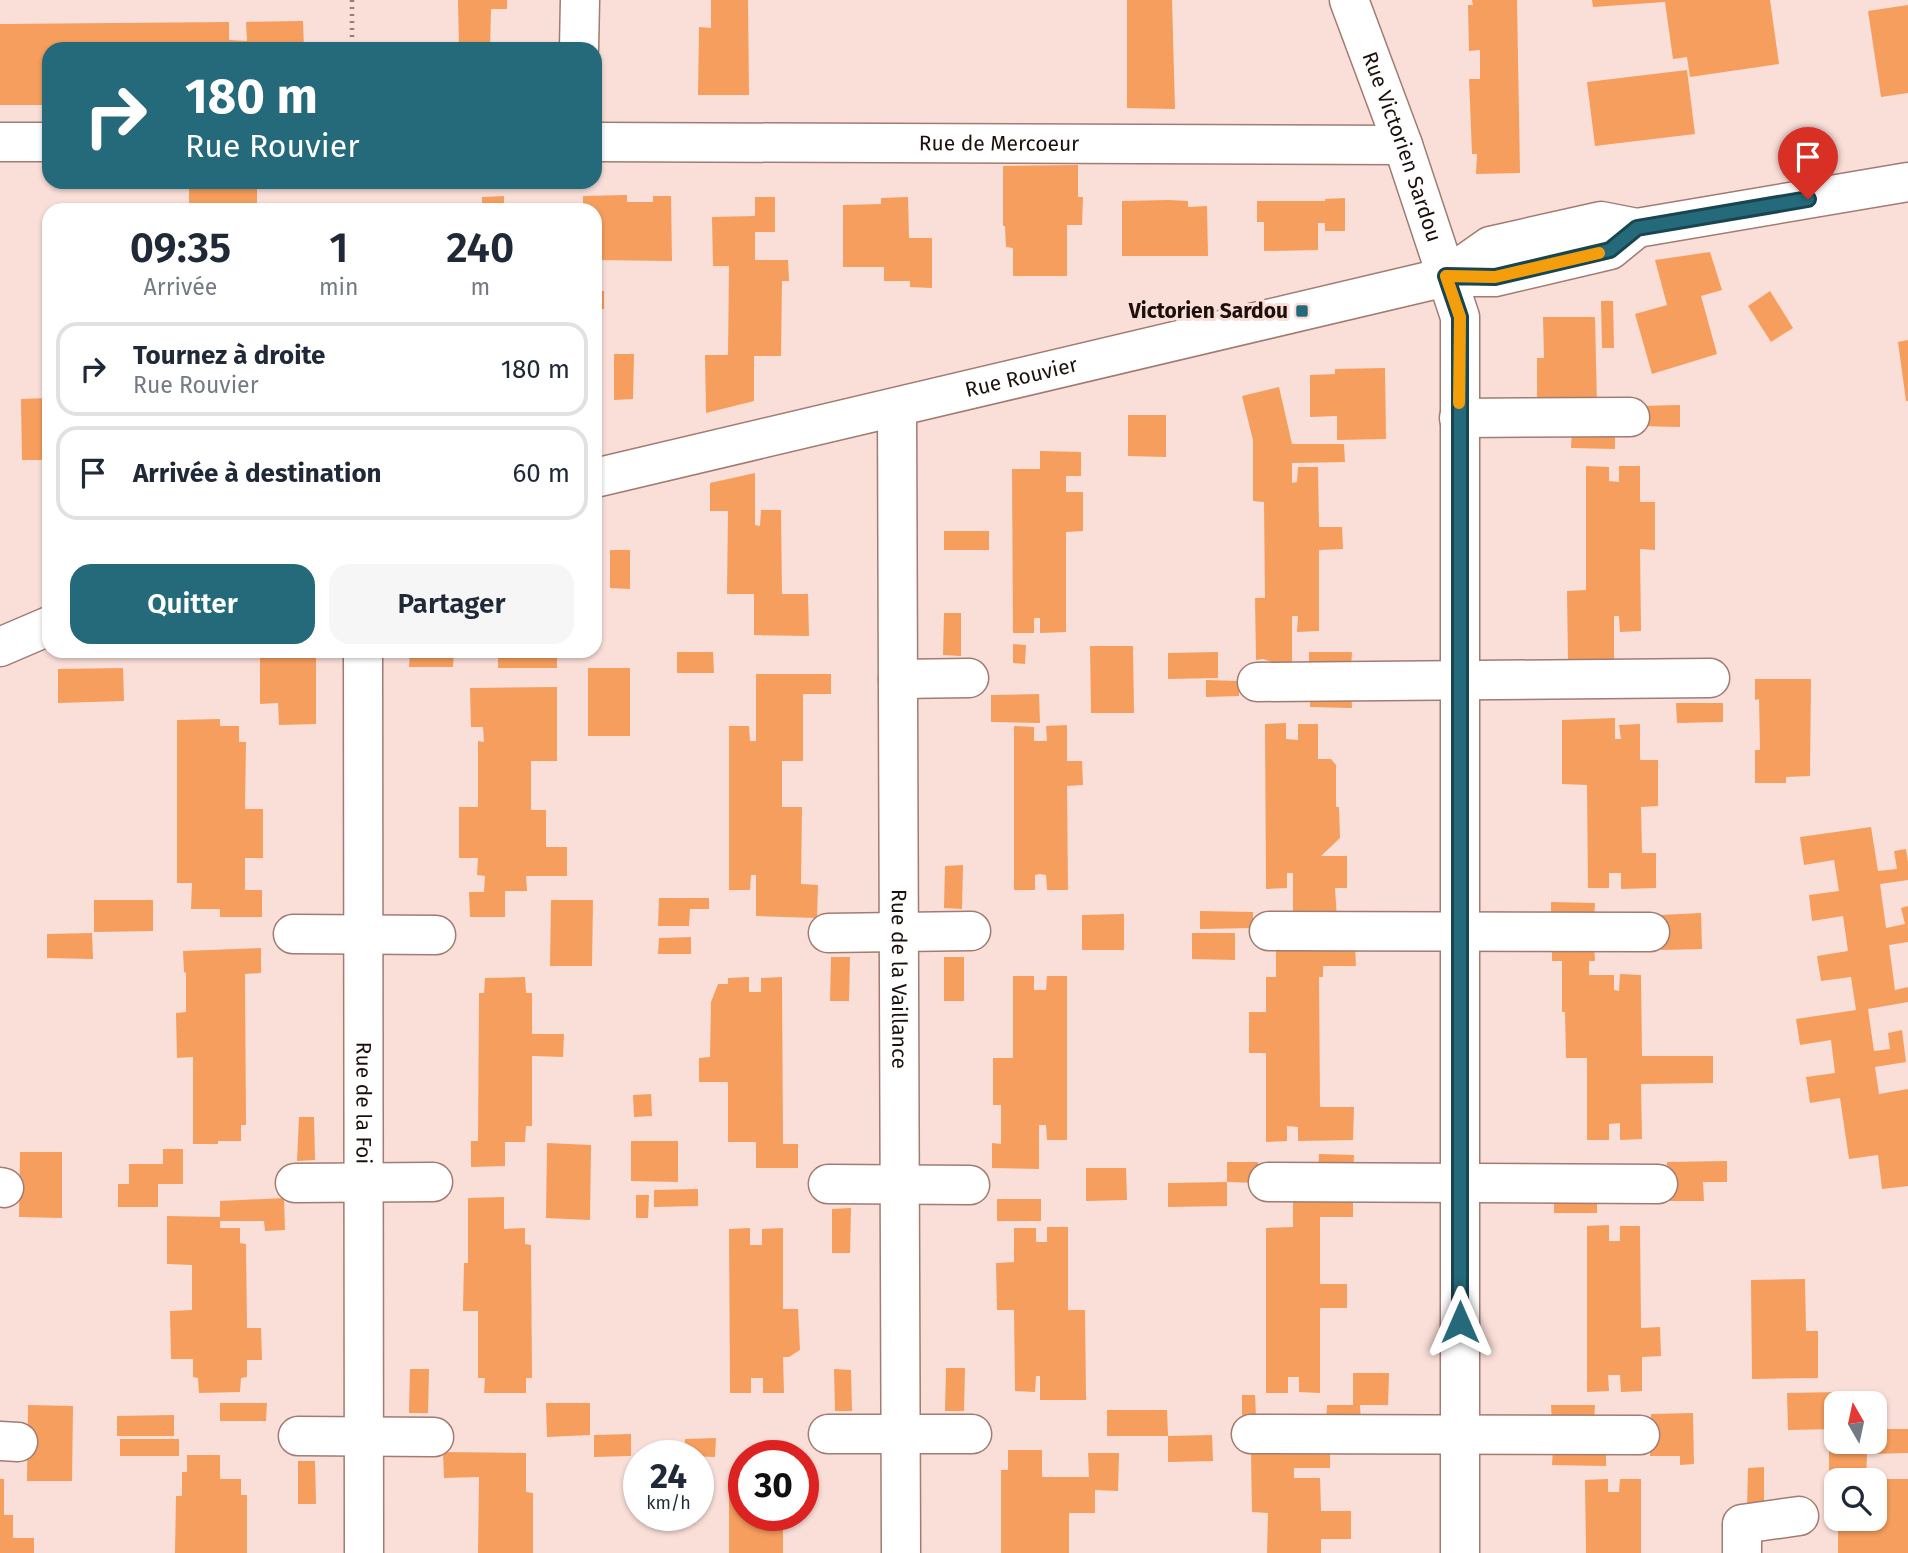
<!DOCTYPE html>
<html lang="fr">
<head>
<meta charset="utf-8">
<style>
	:root { --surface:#fff; --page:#f6f6f7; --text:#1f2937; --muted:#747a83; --line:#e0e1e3; --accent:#256a7a }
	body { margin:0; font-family:"Fira Sans",sans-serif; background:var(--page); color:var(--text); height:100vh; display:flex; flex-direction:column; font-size:26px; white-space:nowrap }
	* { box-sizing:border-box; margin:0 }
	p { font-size:23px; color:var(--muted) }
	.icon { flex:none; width:38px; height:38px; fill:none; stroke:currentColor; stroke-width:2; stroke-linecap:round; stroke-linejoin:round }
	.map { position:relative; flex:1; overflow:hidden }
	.side { position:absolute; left:42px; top:203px; width:560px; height:455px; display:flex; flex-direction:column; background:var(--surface); border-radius:21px; box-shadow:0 2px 5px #0004 }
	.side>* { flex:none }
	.hud { position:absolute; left:42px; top:42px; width:560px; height:147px; border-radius:21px; box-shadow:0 2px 5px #0004; background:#256a7a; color:#fff; overflow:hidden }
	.needle { width:46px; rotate:351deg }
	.controls { position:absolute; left:1824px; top:1391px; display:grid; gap:14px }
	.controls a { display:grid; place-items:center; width:63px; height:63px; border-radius:14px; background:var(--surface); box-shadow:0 2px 5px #0004; font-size:35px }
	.speed { position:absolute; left:623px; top:1440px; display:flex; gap:14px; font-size:35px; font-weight:700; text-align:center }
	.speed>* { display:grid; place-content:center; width:91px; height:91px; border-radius:50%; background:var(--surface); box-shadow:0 2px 5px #0004; line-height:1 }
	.speed small { font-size:18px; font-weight:400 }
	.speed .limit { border:10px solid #d22; background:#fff; color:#111 }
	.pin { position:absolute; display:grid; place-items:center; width:60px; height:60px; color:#fff; margin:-72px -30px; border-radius:50% 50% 50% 0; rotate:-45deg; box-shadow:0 0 7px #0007 }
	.pin .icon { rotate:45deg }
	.me { position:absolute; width:77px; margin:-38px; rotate:0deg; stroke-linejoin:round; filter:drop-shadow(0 0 5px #0008) }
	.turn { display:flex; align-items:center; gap:24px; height:147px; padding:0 28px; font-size:32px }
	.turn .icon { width:91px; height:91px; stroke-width:2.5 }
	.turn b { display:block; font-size:49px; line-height:60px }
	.eta { display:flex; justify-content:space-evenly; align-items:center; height:119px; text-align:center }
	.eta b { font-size:42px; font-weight:600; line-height:49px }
	.button { display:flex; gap:14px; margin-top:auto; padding:14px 28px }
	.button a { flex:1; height:80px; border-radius:21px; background:var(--accent); color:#fff; font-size:28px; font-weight:600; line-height:80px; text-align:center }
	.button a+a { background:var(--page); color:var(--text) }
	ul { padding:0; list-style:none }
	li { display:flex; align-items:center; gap:21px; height:94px; margin:0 14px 10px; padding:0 14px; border:4px solid var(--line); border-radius:21px }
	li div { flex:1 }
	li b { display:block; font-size:26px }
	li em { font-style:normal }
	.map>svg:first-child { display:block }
	.building { fill:#f59e5d }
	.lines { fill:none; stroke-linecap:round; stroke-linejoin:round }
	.minor-casing { stroke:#a27b71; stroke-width:41 }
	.path { stroke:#937e78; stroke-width:4.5; stroke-dasharray:2 5; stroke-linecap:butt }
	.minor { stroke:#fff; stroke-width:38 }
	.route-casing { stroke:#18454f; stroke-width:18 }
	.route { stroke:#256a7a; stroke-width:12 }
	.slow { stroke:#f59e0b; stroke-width:12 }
	.poi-dot { fill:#256a7a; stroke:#fadfd8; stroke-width:2.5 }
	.labels { text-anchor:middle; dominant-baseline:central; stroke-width:6; stroke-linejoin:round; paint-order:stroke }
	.street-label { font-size:21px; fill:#1d0f0b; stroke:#fadfd8 }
	.poi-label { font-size:21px; font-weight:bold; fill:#1d0f0b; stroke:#fadfd8; text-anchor:end }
</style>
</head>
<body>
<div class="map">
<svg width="1908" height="1553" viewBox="0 0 1908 1553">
	<rect width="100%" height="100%" fill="#fadfd8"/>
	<g class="building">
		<polygon points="458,0 507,0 507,9 491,9 490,49 459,49"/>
		<polygon points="711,0 748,0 749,95 698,95 699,27 711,28"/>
		<polygon points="1127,0 1172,0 1175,109 1127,108"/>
		<polygon points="1472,0 1517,0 1520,173 1476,174 1477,154 1472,154 1469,79 1480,79 1480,50 1469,51 1468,5 1473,5"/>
		<polygon points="1592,0 1770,0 1779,64 1690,77 1687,57 1673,59 1665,2 1593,7"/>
		<polygon points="1908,5 1908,93 1881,97 1868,11"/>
		<polygon points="303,21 304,49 49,49 49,105 0,105 0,24 229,22 229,40 247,41 246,22"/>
		<polygon points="1687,70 1695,134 1595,146 1587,82"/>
		<polygon points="1078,165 1078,197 1083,197 1082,225 1067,225 1067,276 1013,276 1013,248 1006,247 1005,226 1003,226 1003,166"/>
		<polygon points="189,183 257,184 257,210 189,210"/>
		<polygon points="627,195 627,202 653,202 653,196 671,196 672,261 595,260 595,210 583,210 583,196"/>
		<polygon points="504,196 504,210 482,210 482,197"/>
		<polygon points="755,197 775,197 775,232 755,232 755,260 788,260 789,281 782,281 781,356 754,356 754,401 706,413 705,355 728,355 729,266 713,266 712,217 755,216"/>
		<polygon points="908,197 909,238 932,238 932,288 910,287 910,281 884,281 884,267 843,267 843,205 881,204 881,198"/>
		<polygon points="1345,198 1345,231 1325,231 1325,223 1318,223 1318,250 1264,251 1264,222 1257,222 1257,201 1325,201 1325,199"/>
		<polygon points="1169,200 1188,201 1188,207 1207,206 1208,256 1122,256 1122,201"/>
		<polygon points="1710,252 1722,290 1701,296 1717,354 1652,374 1635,314 1667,305 1655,260"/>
		<rect x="595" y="291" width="9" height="18"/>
		<polygon points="1770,291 1793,328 1771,342 1748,306"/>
		<polygon points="1601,301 1613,301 1614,348 1602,348"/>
		<polygon points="1543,317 1595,317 1597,406 1537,407 1537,358 1544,358"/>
		<polygon points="1908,340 1908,401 1906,401 1898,342"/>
		<polygon points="614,354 634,354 633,399 614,400"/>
		<polygon points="1385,368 1386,439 1337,440 1337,416 1310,417 1310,375 1335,374 1335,369"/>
		<polygon points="1279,387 1292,444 1344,444 1345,462 1292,463 1292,483 1297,482 1298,467 1318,467 1319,527 1342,527 1343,549 1319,550 1319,631 1297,632 1298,616 1292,616 1292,668 1263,659 1256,660 1255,598 1265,598 1264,502 1253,501 1253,440 1242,396"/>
		<polygon points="49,398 49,460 22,460 21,399"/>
		<polygon points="1680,405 1680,427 1638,426 1638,406"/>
		<polygon points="1128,415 1166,415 1166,457 1128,456"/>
		<polygon points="1615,429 1615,449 1571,448 1572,430"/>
		<polygon points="1040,451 1081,452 1081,476 1066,476 1066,492 1083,492 1083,531 1066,532 1066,632 1040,633 1040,618 1034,618 1034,633 1013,633 1012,469 1040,469"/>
		<polygon points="1586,466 1609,467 1609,481 1619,482 1619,466 1640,466 1640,502 1655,502 1655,550 1640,549 1641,631 1620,632 1619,616 1614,616 1614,660 1568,660 1567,591 1586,590"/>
		<polygon points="755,473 755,525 760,526 761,510 781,510 782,594 808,594 809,636 754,635 754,594 727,594 728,511 710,511 710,483"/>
		<rect x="944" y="531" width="45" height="19"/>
		<polygon points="610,550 630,550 630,589 610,588"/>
		<polygon points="944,613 961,613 961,656 943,655"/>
		<polygon points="1013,644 1026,645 1025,664 1013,663"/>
		<polygon points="1090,646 1133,646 1134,713 1091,713"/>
		<polygon points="260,651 316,652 316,724 279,725 278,703 260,704"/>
		<polygon points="410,651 454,651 453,667 409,667"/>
		<rect x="498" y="651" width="59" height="17"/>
		<polygon points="677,652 713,652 714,673 677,673"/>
		<polygon points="1218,652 1218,678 1168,679 1168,653"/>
		<polygon points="1309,652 1352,652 1351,669 1309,669"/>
		<polygon points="123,668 124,701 58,703 58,669"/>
		<rect x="588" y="668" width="42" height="68"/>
		<polygon points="756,674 831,674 831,694 803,694 803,761 782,761 782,807 802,807 801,884 818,885 817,918 756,916 756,875 751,875 750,890 729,890 729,726 749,726 750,741 756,741"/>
		<polygon points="1755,679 1811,679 1810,776 1786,777 1786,783 1755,783 1755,750 1760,750 1759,699 1755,700"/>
		<polygon points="1206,680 1239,681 1239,696 1206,697"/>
		<polygon points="557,687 557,761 531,761 531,810 546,810 546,847 567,847 567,876 526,876 527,891 505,891 505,917 470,917 469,892 484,892 485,876 477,875 478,858 459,858 459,807 478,807 478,741 484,742 483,727 471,727 470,688"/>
		<polygon points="1351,690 1352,708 1310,707 1310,691"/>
		<polygon points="1039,694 1040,723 991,722 991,695"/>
		<polygon points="1676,703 1723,703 1723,722 1677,723"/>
		<polygon points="1615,718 1615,739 1621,739 1619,725 1640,724 1640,760 1658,760 1658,806 1641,807 1642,853 1656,853 1656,888 1621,889 1621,873 1609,873 1609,888 1588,888 1587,785 1562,784 1562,720"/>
		<polygon points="220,719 220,726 239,726 239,742 246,742 245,809 263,809 263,858 245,858 245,890 262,890 262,917 220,917 220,909 191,909 192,883 177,883 177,720"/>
		<polygon points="1286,723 1286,739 1298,740 1298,724 1318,724 1318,759 1331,759 1336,765 1336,807 1339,807 1340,838 1321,856 1347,856 1347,888 1335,888 1337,919 1293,919 1293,873 1287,873 1287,888 1266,889 1265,724"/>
		<polygon points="1067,725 1067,761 1082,761 1083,785 1067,786 1068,890 1047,890 1046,875 1040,874 1035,875 1035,890 1014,890 1014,726 1034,727 1034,741 1047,741 1046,726"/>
		<polygon points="1871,827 1878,871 1897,869 1894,851 1906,849 1908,862 1908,880 1880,884 1886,928 1905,924 1901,908 1908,906 1908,942 1889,945 1895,990 1908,987 1908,1002 1868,1009 1874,1051 1890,1049 1888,1033 1902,1030 1906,1062 1875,1067 1879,1094 1908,1089 1908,1186 1882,1189 1878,1155 1849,1159 1840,1098 1810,1103 1806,1077 1835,1073 1831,1040 1800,1045 1796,1019 1856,1010 1851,977 1821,981 1817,956 1848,951 1843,916 1812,921 1809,895 1839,891 1834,860 1804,865 1800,837"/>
		<polygon points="963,865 962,909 944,908 945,866"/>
		<polygon points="659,898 709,898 709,909 690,909 689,926 658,926"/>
		<polygon points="94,900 153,900 153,931 94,932"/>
		<polygon points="551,900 593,900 592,966 550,966"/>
		<polygon points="1551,902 1595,903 1594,919 1551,920"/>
		<polygon points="1200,911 1253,912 1253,928 1200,929"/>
		<polygon points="1701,913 1702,949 1661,950 1660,915"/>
		<polygon points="1124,914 1124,950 1082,950 1082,915"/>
		<polygon points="92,933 93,959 47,958 47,934"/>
		<polygon points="1192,933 1235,933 1235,960 1192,959"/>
		<polygon points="691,937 691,954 658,954 659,938"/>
		<polygon points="1552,943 1594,943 1595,961 1589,961 1589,975 1614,975 1614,990 1619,991 1620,974 1641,975 1642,1056 1713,1056 1713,1083 1641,1084 1642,1139 1620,1140 1620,1123 1609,1124 1609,1140 1587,1140 1587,1058 1566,1058 1565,1012 1562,1012 1562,961 1552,961"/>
		<polygon points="1355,947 1356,966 1323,966 1323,977 1319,977 1320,1107 1354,1107 1353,1140 1298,1141 1298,1127 1287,1126 1287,1141 1266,1142 1266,1053 1249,1053 1249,1012 1266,1012 1266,977 1276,977 1276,948"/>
		<polygon points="261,948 261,973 245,974 246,1125 241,1125 241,1141 218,1141 218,1144 193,1144 193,1057 177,1058 176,1013 186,1012 186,973 184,972 183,951"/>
		<polygon points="831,957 850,957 849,1001 830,1001"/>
		<rect x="944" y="957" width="20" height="44"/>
		<polygon points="1013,976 1034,976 1034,990 1046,990 1047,976 1067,976 1067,1140 1047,1140 1046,1125 1039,1125 1039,1169 992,1168 992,1143 1001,1144 1001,1105 993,1105 993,1058 1013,1058"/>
		<polygon points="525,977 526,993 532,993 532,1034 564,1034 563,1057 532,1056 532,1126 526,1126 525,1142 505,1142 505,1166 471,1167 471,1141 478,1141 479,993 484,993 485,978"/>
		<polygon points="749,977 749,992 761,992 761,978 782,977 783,1144 798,1144 798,1168 756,1168 756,1142 728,1142 728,1082 699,1082 699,1058 710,1057 711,1002 718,984 728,984 728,978"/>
		<polygon points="651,1094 652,1116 634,1117 633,1095"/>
		<polygon points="299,1117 314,1117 315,1160 297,1161"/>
		<polygon points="631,1141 678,1141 678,1182 631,1181"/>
		<polygon points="547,1143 591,1145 590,1220 546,1218"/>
		<polygon points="163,1149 183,1149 183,1184 158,1184 158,1207 118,1207 118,1184 129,1184 129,1164 163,1164"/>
		<polygon points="20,1152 62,1152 62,1218 19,1217"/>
		<polygon points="1319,1154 1354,1155 1353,1171 1318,1172"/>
		<polygon points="1727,1161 1727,1182 1703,1182 1704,1201 1667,1201 1667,1162"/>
		<polygon points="1227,1162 1258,1162 1258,1183 1227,1182 1227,1206 1168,1207 1168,1183 1227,1182"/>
		<polygon points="1086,1168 1126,1168 1127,1200 1086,1201"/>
		<polygon points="698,1189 698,1206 654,1207 654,1190"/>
		<polygon points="1353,1193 1353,1217 1320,1217 1320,1284 1347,1284 1347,1308 1320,1308 1320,1393 1299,1392 1299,1377 1288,1377 1288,1393 1266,1393 1266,1228 1293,1227 1293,1195"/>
		<polygon points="636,1195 649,1195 648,1218 636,1218"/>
		<rect x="1554" y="1195" width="43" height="18"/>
		<polygon points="504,1197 504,1229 525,1228 525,1244 531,1245 532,1378 526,1378 526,1393 484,1393 485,1378 478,1378 478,1311 463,1311 464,1263 468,1263 468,1198"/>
		<polygon points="284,1198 285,1230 265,1231 264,1221 220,1221 220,1228 240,1228 240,1243 246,1244 247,1328 261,1328 262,1360 247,1360 247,1377 241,1378 240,1392 199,1393 198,1378 193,1377 193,1359 171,1359 170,1311 192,1310 192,1265 167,1264 167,1216 220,1217 220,1201"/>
		<rect x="997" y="1199" width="44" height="22"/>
		<polygon points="851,1208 850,1253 832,1253 832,1209"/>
		<polygon points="1609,1225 1609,1241 1620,1241 1620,1226 1640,1226 1641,1328 1660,1327 1661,1356 1642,1357 1642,1391 1621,1392 1620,1375 1608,1375 1609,1391 1587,1392 1587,1226"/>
		<polygon points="1047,1227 1068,1227 1068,1310 1085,1310 1086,1400 1040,1400 1040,1376 1036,1376 1035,1392 1015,1391 1014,1310 997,1310 996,1263 1014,1262 1014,1228 1036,1228 1036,1242 1047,1242"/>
		<polygon points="750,1228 750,1245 762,1245 762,1229 783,1228 783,1309 798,1309 800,1350 789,1357 783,1357 784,1393 763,1393 763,1378 751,1378 751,1393 730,1393 729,1229"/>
		<polygon points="1805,1279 1806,1331 1818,1331 1818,1378 1752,1379 1751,1280"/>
		<polygon points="946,1368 965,1368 964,1411 945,1411"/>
		<polygon points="410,1369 429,1369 428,1413 409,1413"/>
		<polygon points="834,1369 851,1370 852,1411 835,1411"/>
		<polygon points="1353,1373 1389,1373 1388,1405 1360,1405 1361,1423 1326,1423 1327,1405 1353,1405"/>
		<polygon points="1839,1392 1839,1404 1836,1404 1836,1429 1788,1430 1787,1393"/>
		<polygon points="1242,1395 1255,1395 1256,1416 1242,1415"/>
		<polygon points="220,1403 267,1403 266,1421 220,1421"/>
		<polygon points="546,1403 590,1403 590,1435 547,1437"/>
		<polygon points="28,1405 73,1406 72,1481 27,1481"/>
		<polygon points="1551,1405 1595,1405 1594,1422 1552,1423"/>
		<polygon points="1107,1410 1167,1410 1168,1436 1107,1436"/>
		<polygon points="1693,1413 1694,1464 1680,1465 1680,1456 1650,1456 1651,1414"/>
		<polygon points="174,1415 174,1436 117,1436 117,1416"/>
		<polygon points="1874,1429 1908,1429 1908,1453 1867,1454 1866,1480 1836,1480 1836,1512 1829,1512 1829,1447 1867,1446 1867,1442 1874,1442"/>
		<polygon points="631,1434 631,1456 594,1457 594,1435"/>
		<polygon points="1212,1435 1213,1461 1168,1462 1168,1436"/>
		<polygon points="716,1438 715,1457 684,1456 685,1439"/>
		<rect x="120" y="1439" width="59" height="17"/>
		<polygon points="1330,1446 1330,1468 1294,1468 1294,1478 1320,1478 1321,1511 1351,1511 1351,1539 1321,1539 1321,1553 1267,1553 1268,1513 1252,1512 1251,1453"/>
		<polygon points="1553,1446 1606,1447 1606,1466 1552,1465"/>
		<polygon points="757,1450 793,1451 793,1456 757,1456"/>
		<polygon points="1008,1450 1042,1450 1042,1477 1089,1477 1088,1453 1119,1453 1118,1491 1095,1490 1095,1513 1069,1513 1069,1553 1001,1553 1001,1470 1008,1470"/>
		<polygon points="443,1452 526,1453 526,1492 533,1493 533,1553 478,1553 479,1477 444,1478"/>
		<polygon points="187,1455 220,1455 220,1479 241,1479 241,1495 247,1495 247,1553 175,1553 176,1496 182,1496 182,1472 187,1472"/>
		<polygon points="298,1461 315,1461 316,1504 298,1504"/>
		<polygon points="1764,1467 1764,1510 1747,1510 1748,1468"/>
		<polygon points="0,1479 4,1479 4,1515 13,1515 13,1538 34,1538 34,1553 0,1553"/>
		<polygon points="729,1479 744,1479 744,1516 783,1516 783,1553 729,1553"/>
		<polygon points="1608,1479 1608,1492 1619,1492 1620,1479 1641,1479 1641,1553 1586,1553 1585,1480"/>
		<polygon points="1874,1479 1908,1479 1908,1553 1838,1553 1838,1519 1874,1519"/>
	</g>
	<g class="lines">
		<g class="minor-casing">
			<g id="minor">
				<path id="s1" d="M1349,0L1403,145L1460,317V1553"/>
				<polyline points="579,49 580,0"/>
				<polyline points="0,142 49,142"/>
				<path id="s2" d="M595,142L1403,145"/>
				<polyline points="1446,277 1490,246 1601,221 1637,228 1908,182"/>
				<path id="s3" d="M897,407L901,1553"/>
				<polyline points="1459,418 1630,417"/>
				<path id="s4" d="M595,478L1446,277H1495L1610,250L1637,228"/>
				<polyline points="0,647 49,626"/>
				<path id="s5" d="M363,651L364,1553"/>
				<polyline points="898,679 969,678"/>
				<polyline points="1257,682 1710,678"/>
				<polyline points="1269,931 1650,932"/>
				<polyline points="828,933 971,931"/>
				<polyline points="293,934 436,935"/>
				<polyline points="1268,1182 1658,1184"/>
				<polyline points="295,1183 433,1182"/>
				<polyline points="828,1184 970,1185"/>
				<polyline points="0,1187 4,1188"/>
				<polyline points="828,1434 972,1434"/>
				<polyline points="1251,1434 1640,1435"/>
				<polyline points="298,1436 434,1437"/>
				<polyline points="0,1441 18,1442"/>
				<polyline points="1742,1553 1742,1524 1799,1516"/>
			</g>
		</g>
		<polyline class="path" points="352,0 352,49"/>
		<use href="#minor" class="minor"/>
	</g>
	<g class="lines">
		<g class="route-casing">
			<polyline id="route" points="1460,1322 1460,317 1446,276 1495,277 1610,250 1637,228 1808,199"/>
		</g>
		<use href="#route" class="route"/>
		<polyline class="slow" points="1459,403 1460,317 1446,276 1495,277 1599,253"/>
	</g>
	<rect class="poi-dot" x="1295" y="304" width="14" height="14" rx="3.5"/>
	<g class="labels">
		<g class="street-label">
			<text stroke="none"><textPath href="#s2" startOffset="404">Rue de Mercoeur</textPath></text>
			<text stroke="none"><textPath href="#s1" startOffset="156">Rue Victorien Sardou</textPath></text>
			<text stroke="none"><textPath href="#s4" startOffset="438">Rue Rouvier</textPath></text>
			<text stroke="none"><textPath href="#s3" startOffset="572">Rue de la Vaillance</textPath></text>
			<text stroke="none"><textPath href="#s5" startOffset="452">Rue de la Foi</textPath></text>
		</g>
		<g class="poi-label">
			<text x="1288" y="311">Victorien Sardou</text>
		</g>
	</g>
</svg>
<div class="controls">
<a><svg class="needle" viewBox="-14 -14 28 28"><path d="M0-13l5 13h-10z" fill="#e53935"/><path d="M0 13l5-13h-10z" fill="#747a83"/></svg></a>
<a><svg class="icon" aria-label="search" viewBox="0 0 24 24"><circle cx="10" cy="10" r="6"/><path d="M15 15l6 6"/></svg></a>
</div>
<div class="speed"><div>24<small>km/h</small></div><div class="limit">30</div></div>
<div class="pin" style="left:1808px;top:199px;background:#d93025"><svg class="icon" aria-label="arrive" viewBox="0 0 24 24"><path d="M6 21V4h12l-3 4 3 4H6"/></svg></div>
<svg class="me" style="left:1460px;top:1322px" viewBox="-20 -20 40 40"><path d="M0-17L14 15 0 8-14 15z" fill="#256a7a" stroke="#fff" stroke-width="4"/></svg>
<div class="hud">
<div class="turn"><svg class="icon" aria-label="right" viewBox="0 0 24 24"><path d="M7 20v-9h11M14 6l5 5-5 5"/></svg><div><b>180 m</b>Rue Rouvier</div></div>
</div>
<section class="side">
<div class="eta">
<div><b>09:35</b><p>Arrivée</p></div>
<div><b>1</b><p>min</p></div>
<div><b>240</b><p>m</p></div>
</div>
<ul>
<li><svg class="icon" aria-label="right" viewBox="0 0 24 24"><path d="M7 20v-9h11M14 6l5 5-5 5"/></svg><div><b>Tournez à droite</b><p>Rue Rouvier</p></div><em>180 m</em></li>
<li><svg class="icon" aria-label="arrive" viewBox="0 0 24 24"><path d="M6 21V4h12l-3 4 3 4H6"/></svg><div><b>Arrivée à destination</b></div><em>60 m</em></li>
</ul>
<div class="button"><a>Quitter</a><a>Partager</a></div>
</section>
</div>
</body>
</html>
